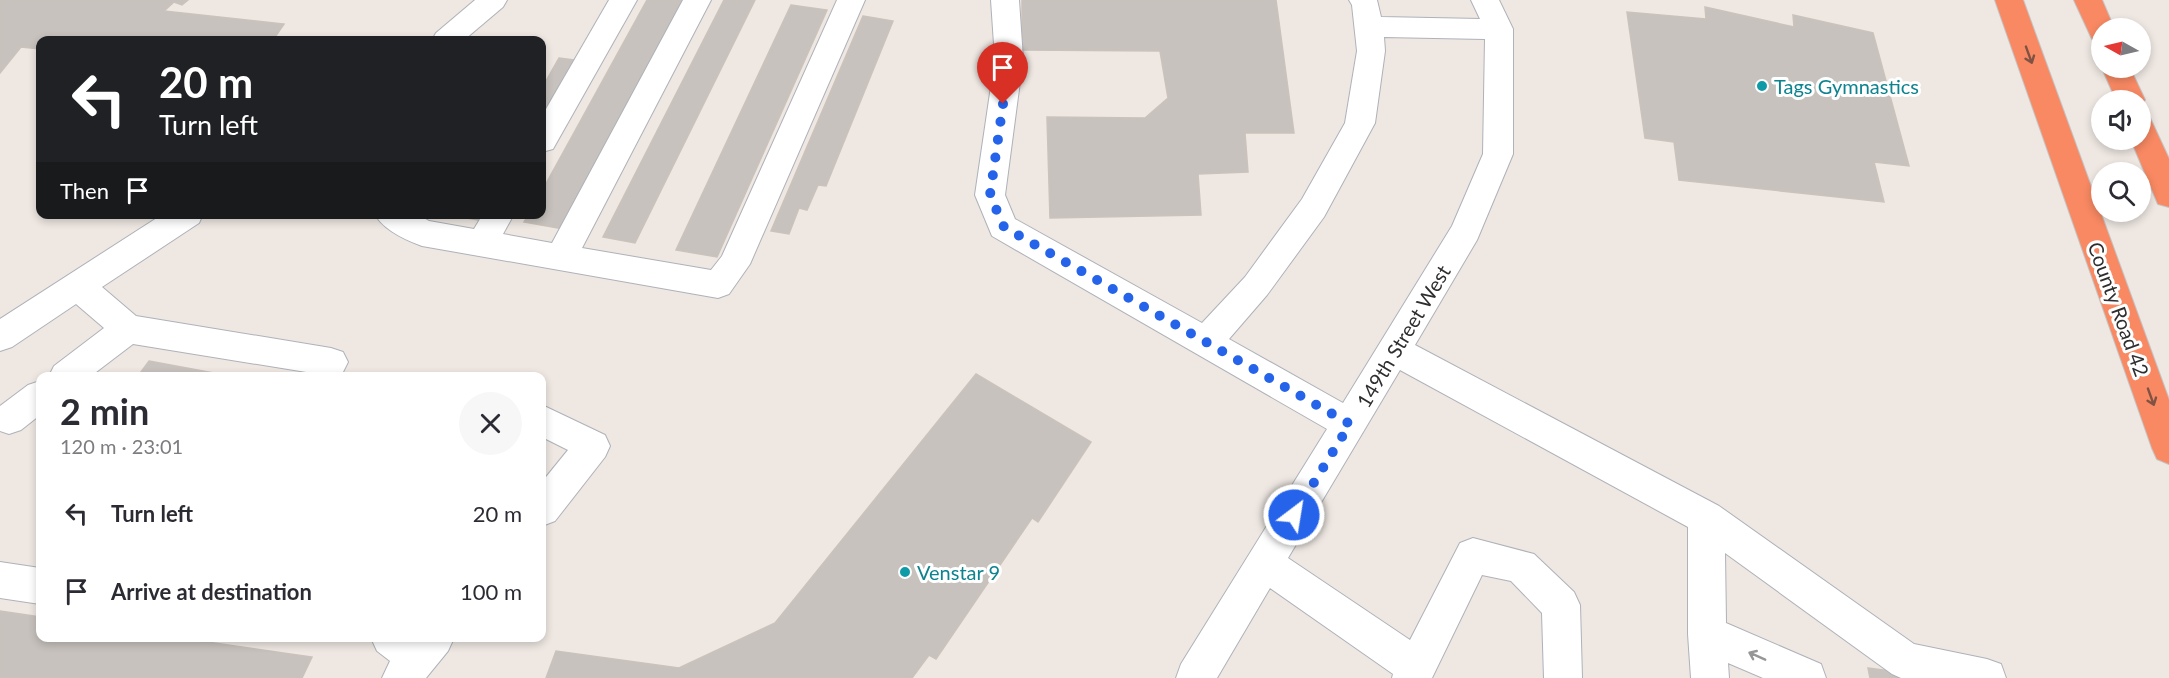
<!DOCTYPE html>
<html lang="en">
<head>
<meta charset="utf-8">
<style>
	:root { --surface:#fff; --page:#f7f7f7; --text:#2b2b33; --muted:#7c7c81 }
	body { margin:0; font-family:Lato,sans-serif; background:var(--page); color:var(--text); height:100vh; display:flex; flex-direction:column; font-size:22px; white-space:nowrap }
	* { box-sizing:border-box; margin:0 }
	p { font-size:20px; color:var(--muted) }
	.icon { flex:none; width:33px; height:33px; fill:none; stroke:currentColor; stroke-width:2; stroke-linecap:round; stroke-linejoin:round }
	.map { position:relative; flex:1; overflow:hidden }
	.details { position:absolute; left:36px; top:372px; width:510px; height:270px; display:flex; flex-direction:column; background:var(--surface); border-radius:12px; box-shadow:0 3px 9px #0003 }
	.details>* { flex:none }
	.guide { position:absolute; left:36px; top:36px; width:510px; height:183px; border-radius:12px; box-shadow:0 3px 9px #0003; background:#202124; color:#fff; overflow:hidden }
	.needle { width:39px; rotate:278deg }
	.buttons { position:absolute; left:2091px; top:18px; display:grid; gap:12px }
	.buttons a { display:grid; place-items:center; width:60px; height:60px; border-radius:50%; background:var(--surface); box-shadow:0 3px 9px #0003; font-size:30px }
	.pin { position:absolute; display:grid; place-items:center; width:51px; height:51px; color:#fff; margin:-62px -26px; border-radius:50% 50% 50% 0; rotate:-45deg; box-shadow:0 0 6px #0007 }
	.pin .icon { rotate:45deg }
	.me { position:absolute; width:66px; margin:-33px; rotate:31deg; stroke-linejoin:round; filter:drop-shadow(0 0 4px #0008) }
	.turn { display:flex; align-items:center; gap:21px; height:126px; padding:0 24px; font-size:27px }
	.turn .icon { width:78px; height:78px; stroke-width:2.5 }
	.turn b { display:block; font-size:42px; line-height:51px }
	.then { display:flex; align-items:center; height:57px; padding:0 24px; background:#0003; gap:12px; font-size:22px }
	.round { display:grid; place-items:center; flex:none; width:63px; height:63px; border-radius:32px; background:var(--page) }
	.overview { display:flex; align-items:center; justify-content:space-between; height:102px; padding:0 24px }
	h1 { font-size:36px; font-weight:700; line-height:45px }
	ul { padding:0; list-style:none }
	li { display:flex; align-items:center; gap:18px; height:78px; padding:0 24px }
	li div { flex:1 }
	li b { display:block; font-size:22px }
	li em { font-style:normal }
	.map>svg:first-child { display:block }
	.building { fill:#c7c2bd; stroke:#cac2bb; stroke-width:1.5 }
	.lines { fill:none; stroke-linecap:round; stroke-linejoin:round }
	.minor-casing { stroke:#aeb2b9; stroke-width:2 }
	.highway-casing { stroke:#c4c4c4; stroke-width:2 }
	.minor { fill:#fff; fill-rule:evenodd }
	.highway { fill:#f88963; fill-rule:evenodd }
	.oneway { stroke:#7f5243 }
	.oneway2 { stroke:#969696 }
	.route { stroke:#2563eb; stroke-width:10; stroke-dasharray:0 18 }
	.culture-dot { fill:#0f9aa8; stroke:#fff; stroke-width:2 }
	.labels { text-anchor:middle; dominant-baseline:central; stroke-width:6; stroke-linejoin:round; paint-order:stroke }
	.culture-label { font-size:20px; fill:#0d838f; stroke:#fff; text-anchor:start }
	.street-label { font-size:20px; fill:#2e2e2e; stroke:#fff }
</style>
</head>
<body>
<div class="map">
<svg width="2169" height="678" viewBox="0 0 2169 678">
	<rect width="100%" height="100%" fill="#eee7e2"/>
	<g class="building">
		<polygon points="0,0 188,0 182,5 174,2 164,11 284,24 273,40 40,40 40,49 21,47 0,73"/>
		<polygon points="647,0 685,0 563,229 524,222 529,214 542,214 542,191"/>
		<polygon points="724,0 755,0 635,243 603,237"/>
		<polygon points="1022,0 1276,0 1294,133 1245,133 1248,172 1198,174 1201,215 1050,218 1047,117 1145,118 1168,98 1160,51 1022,50"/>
		<polygon points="791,5 827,10 717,257 676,250"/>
		<polygon points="1705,7 1794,27 1793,15 1873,33 1909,166 1874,162 1884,202 1679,180 1674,142 1645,138 1627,12 1706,19"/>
		<polygon points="863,16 893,21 826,186 818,185 807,210 799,208 789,234 771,231"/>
		<polygon points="559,58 575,60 542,119 542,88"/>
		<polygon points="445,214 487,214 483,221"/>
		<polygon points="149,361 230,376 138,376"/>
		<polygon points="976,374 1091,442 1038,522 1032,518 936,659 929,655 912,678 546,678 556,651 679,668 775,623"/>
		<polygon points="0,611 40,617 40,638 180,638 312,657 302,678 0,678"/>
		<polygon points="1868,668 1944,678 1870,678"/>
	</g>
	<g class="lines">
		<g class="minor-casing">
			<g id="minor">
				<polygon points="475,0 507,0 503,7 464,40 432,40 436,33"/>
				<polygon points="609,0 637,0 553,149 542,152 542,116"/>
				<path d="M683,0H711L582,248L711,270L722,256L837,0H865L750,264L729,294L718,298L422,246C406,240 383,230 375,214H417L429,221L474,229L483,214H514L503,234L552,243Z"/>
				<path d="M991,0H1019L1023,59L1005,195L1015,219L1202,323L1245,277L1302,199L1345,123L1357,51L1352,5L1349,0H1377L1381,17L1480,19L1471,0H1499L1513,29V154L1477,240L1415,345L1719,506L1914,644L1987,659L2001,664L2006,678H1901L1892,674L1725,553L1726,623L1821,664L1826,678H1763L1728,663L1729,678H1691L1688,634V527L1400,370L1288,558L1410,640L1460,543L1473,538L1534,554L1574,592L1580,605L1582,678H1544L1542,613L1511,581L1482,575L1432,678H1392L1393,674L1270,588L1217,678H1176L1181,664L1327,429L992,236L975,195L995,59ZM1384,37L1485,39L1483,154L1452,226L1343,403L1229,339L1267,295L1324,217L1375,123L1385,51Z"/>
				<polygon points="163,214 203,214 199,223 102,287 136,316 331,348 343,352 348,362 343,372 331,376 133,344 91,376 49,376 54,366 104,328 76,304 12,347 0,351 0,319"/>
				<polygon points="40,381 40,415 21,430 9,434 0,431 0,406 28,385"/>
				<polygon points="542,405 605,435 610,446 605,457 555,521 542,526 542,482 568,450 542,437"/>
				<polygon points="0,562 40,568 40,604 0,598"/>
				<polygon points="371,638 454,638 448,651 426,678 382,678 390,661 377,651"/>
			</g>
		</g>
		<g class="highway-casing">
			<g id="highway">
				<polygon points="1995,0 2023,0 2169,400 2169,464 2157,459 2152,448"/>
				<polygon points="2074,0 2102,0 2114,28 2102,28 2102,42 2092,39"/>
				<polygon points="2102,68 2130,68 2145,100 2140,107 2140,100 2116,100"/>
				<polygon points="2140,115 2150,118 2169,159 2169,207 2158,204 2131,140 2140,140"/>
			</g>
		</g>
		<use href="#minor" class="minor"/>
		<use href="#highway" class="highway"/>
	</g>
	<defs><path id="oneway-shaft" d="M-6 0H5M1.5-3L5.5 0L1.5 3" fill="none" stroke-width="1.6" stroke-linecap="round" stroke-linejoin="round" transform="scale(1.5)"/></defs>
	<g class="oneway">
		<use href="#oneway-shaft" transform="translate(2029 55) rotate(70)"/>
		<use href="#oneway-shaft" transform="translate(2151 397) rotate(70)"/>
	</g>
	<use class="oneway2" href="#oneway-shaft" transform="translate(1757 656) rotate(-156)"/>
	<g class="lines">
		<polyline class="route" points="1003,104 990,195 1004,227 1350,424 1294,515"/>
	</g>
	<g class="culture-dot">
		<circle cx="1762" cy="86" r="6"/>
		<circle cx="905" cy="572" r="6"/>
	</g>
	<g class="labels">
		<g class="culture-label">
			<text x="1774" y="86">Tags Gymnastics</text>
			<text x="917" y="572">Venstar 9</text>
		</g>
		<g class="street-label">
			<text transform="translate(2119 309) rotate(70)">County Road 42</text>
			<text transform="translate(1403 336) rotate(-59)">149th Street West</text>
		</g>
	</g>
</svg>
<div class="buttons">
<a><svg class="needle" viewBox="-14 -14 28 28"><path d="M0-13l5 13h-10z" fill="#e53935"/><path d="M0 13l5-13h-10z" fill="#7c7c81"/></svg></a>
<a><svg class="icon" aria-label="sound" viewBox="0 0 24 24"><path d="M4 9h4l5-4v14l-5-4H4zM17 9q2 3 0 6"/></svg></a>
<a><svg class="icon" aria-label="search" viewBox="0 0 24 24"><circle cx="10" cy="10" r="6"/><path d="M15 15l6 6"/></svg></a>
</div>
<div class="pin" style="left:1003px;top:104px;background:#d93025"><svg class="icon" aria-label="arrive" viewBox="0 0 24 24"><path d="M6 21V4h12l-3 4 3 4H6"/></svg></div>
<svg class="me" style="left:1294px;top:515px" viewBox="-20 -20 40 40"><circle r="17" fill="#2563eb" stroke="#fff" stroke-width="3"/><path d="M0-11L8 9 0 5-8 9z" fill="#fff"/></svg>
<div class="guide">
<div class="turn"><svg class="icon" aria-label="left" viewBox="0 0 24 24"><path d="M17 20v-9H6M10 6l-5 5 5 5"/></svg><div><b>20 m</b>Turn left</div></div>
<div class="then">Then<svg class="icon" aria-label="arrive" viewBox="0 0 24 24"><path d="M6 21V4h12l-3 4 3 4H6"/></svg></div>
</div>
<section class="details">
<div class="overview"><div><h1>2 min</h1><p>120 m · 23:01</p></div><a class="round"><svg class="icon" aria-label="close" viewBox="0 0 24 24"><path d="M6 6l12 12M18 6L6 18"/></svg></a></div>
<ul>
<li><svg class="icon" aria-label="left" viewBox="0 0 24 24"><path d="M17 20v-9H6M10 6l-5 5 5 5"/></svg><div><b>Turn left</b></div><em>20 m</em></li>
<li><svg class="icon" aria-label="arrive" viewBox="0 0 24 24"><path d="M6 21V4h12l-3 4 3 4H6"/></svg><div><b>Arrive at destination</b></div><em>100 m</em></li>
</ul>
</section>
</div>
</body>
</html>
